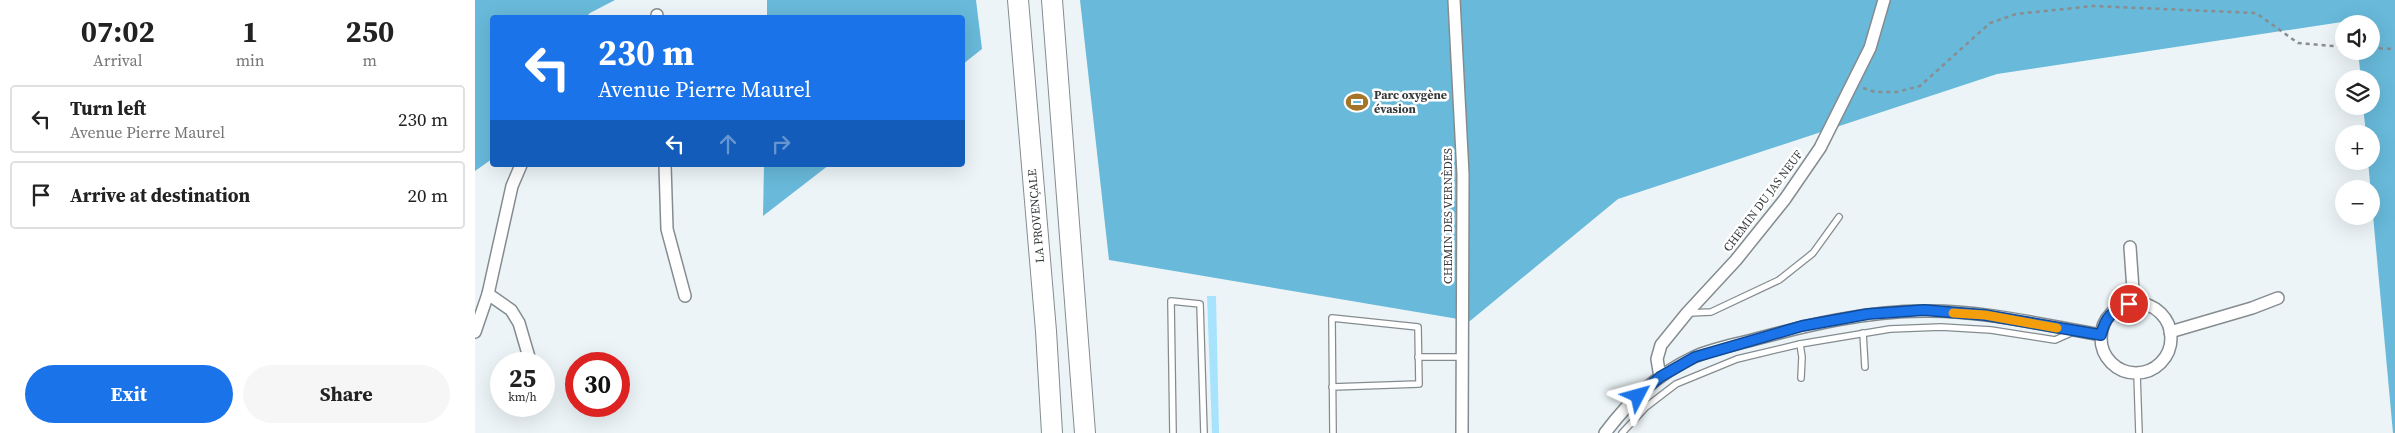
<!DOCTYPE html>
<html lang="en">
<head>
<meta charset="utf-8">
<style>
	:root { --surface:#fff; --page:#f6f6f6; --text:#222; --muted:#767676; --line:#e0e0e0; --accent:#1a73e8 }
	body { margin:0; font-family:"Source Serif 4",serif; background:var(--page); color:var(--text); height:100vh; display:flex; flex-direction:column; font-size:19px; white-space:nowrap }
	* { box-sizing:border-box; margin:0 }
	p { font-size:16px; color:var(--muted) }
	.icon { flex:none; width:28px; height:28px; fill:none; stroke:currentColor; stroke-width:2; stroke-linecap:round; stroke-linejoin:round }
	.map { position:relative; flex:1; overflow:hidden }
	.details { display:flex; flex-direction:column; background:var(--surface); width:475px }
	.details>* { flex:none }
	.guide { position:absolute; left:15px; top:15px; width:475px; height:152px; border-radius:5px; box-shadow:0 5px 20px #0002; background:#1a73e8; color:#fff; overflow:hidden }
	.buttons { position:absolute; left:1860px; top:15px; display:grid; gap:10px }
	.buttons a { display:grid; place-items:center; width:45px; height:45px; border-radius:50%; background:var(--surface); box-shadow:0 5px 20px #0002; font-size:25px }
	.speed { position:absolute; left:15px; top:352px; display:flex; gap:10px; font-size:25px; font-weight:700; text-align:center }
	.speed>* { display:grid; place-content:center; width:65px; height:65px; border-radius:50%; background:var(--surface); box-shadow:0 5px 20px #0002; line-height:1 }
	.speed small { font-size:12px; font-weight:400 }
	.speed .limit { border:8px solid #d22; background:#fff; color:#111 }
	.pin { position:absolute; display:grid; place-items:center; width:42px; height:42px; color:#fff; margin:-21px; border:2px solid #fff; border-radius:50%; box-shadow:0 1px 5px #0007 }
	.me { position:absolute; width:55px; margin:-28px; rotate:51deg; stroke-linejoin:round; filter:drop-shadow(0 0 4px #0008) }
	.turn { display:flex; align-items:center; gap:18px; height:105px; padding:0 25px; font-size:22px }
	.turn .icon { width:65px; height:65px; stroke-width:2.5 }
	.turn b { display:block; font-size:35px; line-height:42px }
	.lanes { display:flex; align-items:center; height:48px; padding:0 25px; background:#0003; justify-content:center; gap:25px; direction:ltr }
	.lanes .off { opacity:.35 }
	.eta { display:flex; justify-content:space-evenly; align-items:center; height:85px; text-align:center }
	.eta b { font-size:30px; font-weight:700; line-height:35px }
	.cta { display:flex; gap:10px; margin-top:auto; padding:10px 25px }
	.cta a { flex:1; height:58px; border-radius:30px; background:var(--accent); color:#fff; font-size:20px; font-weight:700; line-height:58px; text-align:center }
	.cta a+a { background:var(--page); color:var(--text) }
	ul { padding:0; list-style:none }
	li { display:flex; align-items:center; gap:15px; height:68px; margin:0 10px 8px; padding:0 15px; border:2px solid var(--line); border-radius:5px }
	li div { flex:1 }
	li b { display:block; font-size:19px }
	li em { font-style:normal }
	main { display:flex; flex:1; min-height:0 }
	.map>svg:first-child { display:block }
	.green { fill:#a7e3fd }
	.forest { fill:#68b9da }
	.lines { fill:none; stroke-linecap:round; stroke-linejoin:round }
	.service-casing { stroke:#858c8f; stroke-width:8 }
	.minor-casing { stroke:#858c8f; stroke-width:14 }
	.motorway-casing { stroke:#858c8f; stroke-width:22 }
	.path { stroke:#888d8f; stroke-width:2.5; stroke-dasharray:4 4; stroke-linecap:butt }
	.service { stroke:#fff; stroke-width:5.5 }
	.minor { stroke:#fff; stroke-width:11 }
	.motorway { stroke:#fff; stroke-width:20 }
	.route-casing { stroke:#114b97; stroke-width:12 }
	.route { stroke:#1a73e8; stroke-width:9 }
	.slow { stroke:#f59e0b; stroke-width:9 }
	.labels { text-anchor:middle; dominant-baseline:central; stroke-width:5; stroke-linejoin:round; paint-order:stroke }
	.poi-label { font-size:12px; font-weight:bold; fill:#36393a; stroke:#fff; text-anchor:start }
	.street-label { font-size:12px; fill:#36393a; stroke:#fff }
</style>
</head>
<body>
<main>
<section class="details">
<div class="eta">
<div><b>07:02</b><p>Arrival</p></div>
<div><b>1</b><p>min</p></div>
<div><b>250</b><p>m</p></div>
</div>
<ul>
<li><svg class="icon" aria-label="left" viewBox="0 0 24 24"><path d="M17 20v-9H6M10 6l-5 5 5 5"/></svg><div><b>Turn left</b><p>Avenue Pierre Maurel</p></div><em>230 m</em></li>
<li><svg class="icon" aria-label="arrive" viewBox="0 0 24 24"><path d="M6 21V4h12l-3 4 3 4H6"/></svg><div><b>Arrive at destination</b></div><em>20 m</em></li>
</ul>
<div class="cta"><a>Exit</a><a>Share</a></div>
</section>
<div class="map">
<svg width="1920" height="433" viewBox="0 0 1920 433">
	<rect width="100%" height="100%" fill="#ecf4f7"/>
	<polygon class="green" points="732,296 741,296 744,433 737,433"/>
	<g class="forest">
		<polygon points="0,0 140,0 115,13 111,17 18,18 17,159 0,171"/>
		<polygon points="292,0 501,0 507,49 488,64 488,18 292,17"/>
		<polygon points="605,0 1920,0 1920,433 1918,433 1893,161 1896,161 1896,134 1891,134 1888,106 1896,106 1896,79 1886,79 1883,51 1896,51 1896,24 1881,24 1880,20 1522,74 1143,199 995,321 634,260"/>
		<polygon points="289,165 354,165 288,216"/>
	</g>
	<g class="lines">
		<g class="service-casing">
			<g id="service">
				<polyline points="1214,313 1236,312 1304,280 1338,253 1364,217"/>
				<polyline points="1388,333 1390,367"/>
				<polyline points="1325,344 1327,357 1326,378"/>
				<polyline points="943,357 987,357"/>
				<polyline points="1662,374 1664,433"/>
				<polyline points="857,387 944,384 943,327 857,318 858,433"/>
				<polyline points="698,433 696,301 725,304 729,433"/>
				<polyline points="1147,433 1171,407 1201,384 1262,359 1325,344 1415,329 1466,327 1516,330 1580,340 1598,332"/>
			</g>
		</g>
		<g class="minor-casing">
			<g id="minor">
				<polyline points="979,0 988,174 987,433"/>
				<polyline points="182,18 182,15"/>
				<polyline points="190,165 192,229 210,296"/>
				<polyline points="1655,247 1659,304"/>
				<polyline points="13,294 36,310 44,323 56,364"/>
				<circle cx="1661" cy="338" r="35"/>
				<polyline points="0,332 13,294 37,186 46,165"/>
				<polyline points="1695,332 1777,308 1803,298"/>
				<polyline points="1185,377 1182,359 1186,345 1212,313 1261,260 1310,199 1345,148 1395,48 1409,0"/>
				<path d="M1130,433C1155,400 1181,375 1219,357C1236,349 1258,345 1277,340C1333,325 1391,311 1449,311C1508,310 1568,325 1626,335"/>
			</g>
		</g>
		<g class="motorway-casing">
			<g id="motorway">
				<polyline points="543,0 571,331 577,433"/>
				<polyline points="577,0 610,433"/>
			</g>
		</g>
		<g class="path">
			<polyline points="1896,48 1920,49"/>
			<polyline points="1388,88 1400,92 1422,92 1445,86 1515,23 1541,14 1618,6 1781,13 1823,43 1869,47"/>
		</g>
		<use href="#service" class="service"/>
		<use href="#minor" class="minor"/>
		<use href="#motorway" class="motorway"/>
	</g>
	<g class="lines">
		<g class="route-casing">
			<path id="route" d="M1163,396L1185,377L1220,357L1327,326L1393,314L1449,310L1510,315L1626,335C1630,318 1637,310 1654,304"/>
		</g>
		<use href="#route" class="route"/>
		<polyline class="slow" points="1478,313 1510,315 1582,328"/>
	</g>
	<defs>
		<g id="stadium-bare" transform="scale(1.725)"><path d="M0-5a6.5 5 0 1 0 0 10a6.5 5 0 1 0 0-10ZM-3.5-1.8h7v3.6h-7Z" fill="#a47528" stroke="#fff" stroke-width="2.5" paint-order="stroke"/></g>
	</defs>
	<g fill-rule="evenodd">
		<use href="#stadium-bare" x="882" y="102"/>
	</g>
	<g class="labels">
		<g class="poi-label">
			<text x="899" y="95">Parc oxygène<tspan x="899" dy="14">évasion</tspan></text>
		</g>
		<g class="street-label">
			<text transform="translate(1288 201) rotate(-53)">CHEMIN DU JAS NEUF</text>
			<text transform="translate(561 216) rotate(-95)">LA PROVENÇALE</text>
			<text transform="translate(973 216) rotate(-90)">CHEMIN DES VERNÈDES</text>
		</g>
	</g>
</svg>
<div class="buttons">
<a><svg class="icon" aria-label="sound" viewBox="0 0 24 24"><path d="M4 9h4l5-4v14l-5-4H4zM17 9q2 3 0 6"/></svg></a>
<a><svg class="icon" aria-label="layers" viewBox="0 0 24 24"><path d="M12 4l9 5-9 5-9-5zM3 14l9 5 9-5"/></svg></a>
<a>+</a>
<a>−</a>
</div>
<div class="speed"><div>25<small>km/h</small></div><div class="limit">30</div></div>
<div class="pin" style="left:1654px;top:304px;background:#d93025"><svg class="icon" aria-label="arrive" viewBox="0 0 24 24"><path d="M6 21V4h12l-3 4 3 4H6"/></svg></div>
<svg class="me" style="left:1163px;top:396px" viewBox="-20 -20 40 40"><path d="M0-17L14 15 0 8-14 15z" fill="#1a73e8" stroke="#fff" stroke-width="4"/></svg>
<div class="guide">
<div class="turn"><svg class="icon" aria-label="left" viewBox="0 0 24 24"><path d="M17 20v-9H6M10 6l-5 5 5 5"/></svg><div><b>230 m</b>Avenue Pierre Maurel</div></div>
<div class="lanes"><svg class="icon" aria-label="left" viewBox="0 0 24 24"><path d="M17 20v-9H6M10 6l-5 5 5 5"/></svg><svg class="icon off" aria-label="ahead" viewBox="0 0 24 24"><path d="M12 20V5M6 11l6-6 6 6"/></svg><svg class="icon off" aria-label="right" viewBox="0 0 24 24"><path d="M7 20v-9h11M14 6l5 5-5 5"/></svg></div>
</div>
</div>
</main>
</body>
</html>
